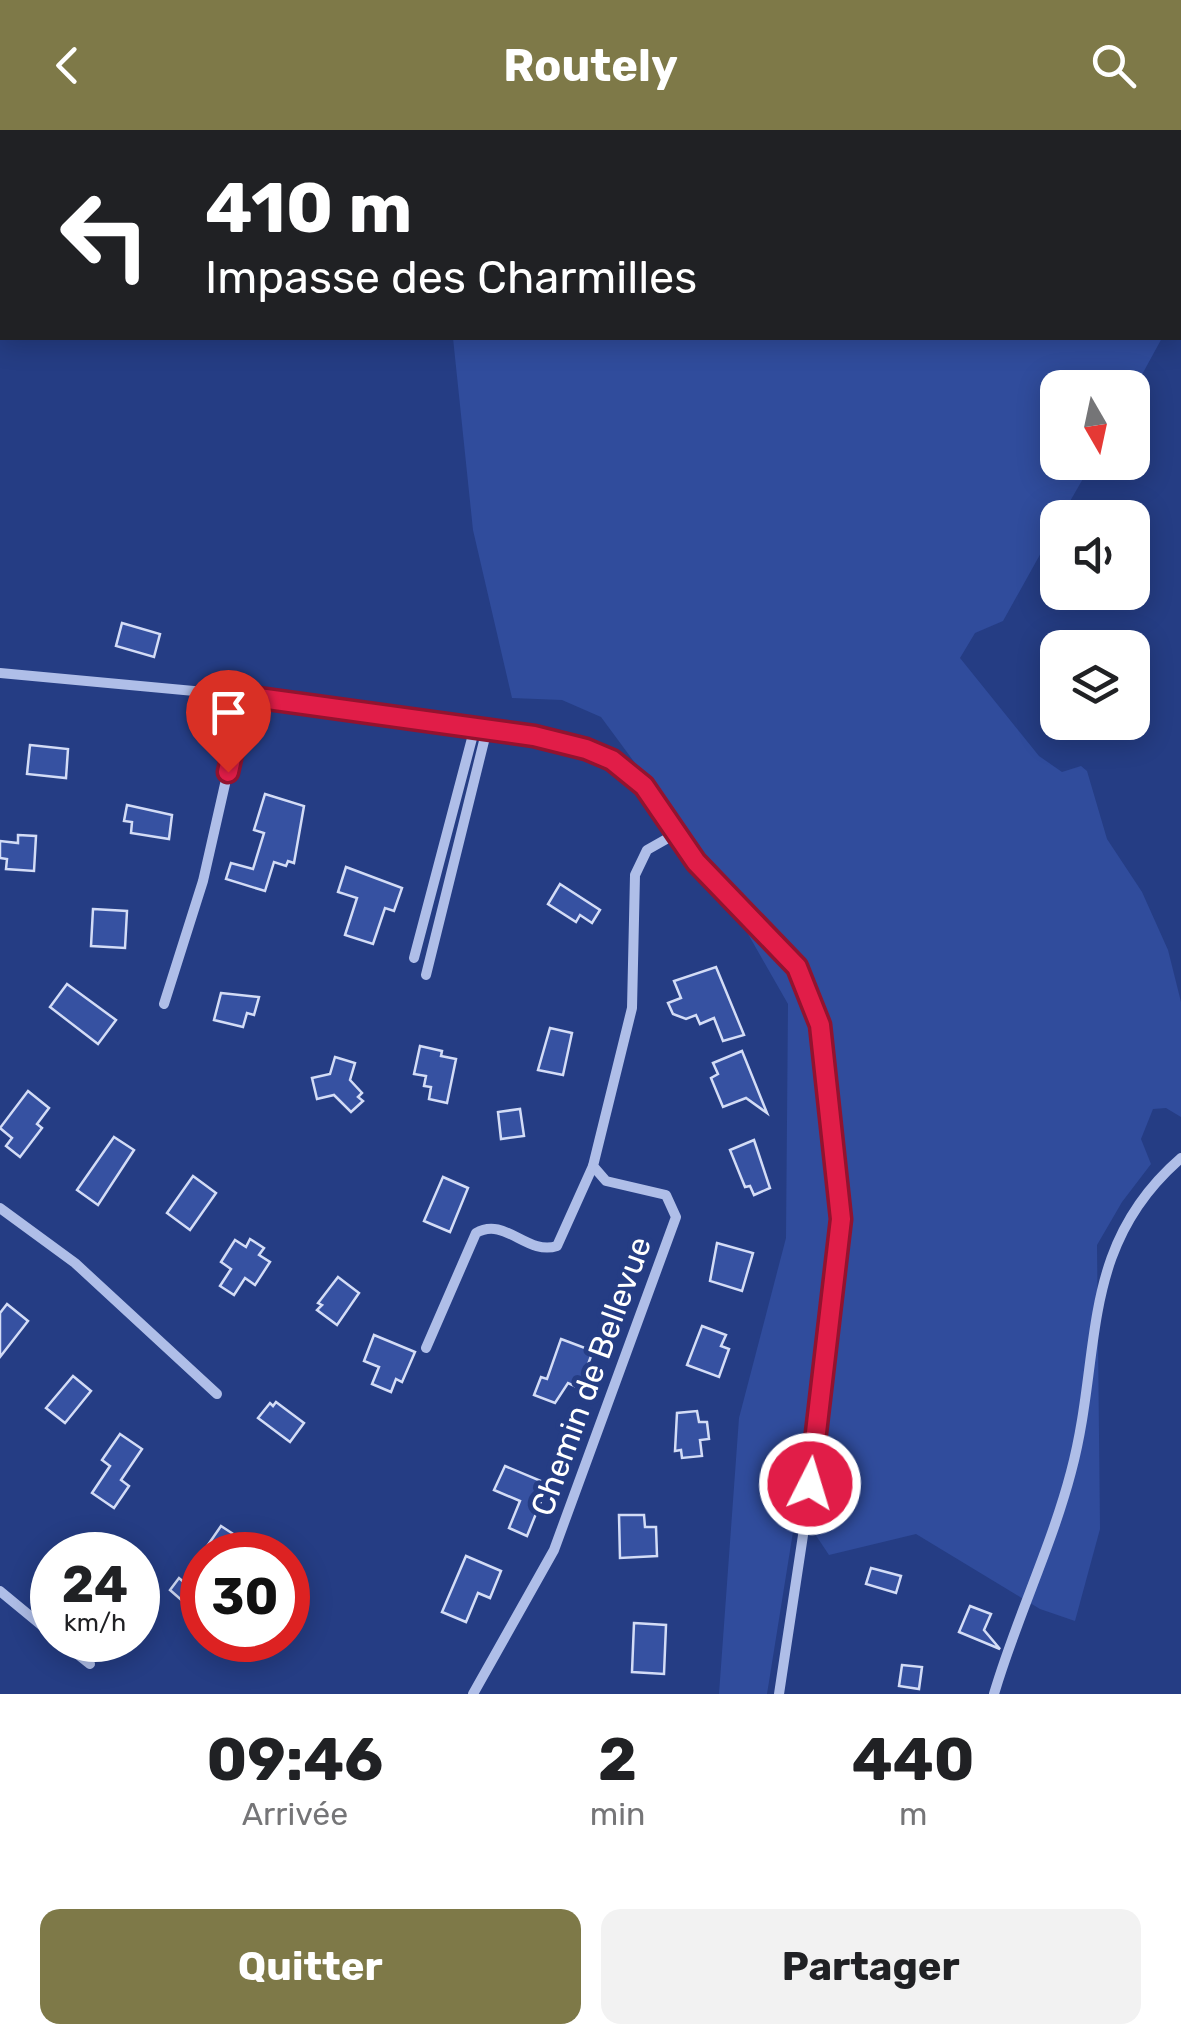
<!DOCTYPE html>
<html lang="fr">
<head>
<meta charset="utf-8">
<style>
	:root { --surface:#fff; --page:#f2f2f2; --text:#202124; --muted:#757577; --accent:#7e7948 }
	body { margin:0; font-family:Rubik,sans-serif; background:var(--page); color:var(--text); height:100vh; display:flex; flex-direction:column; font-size:38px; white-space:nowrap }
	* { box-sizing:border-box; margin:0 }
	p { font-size:32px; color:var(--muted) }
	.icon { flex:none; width:55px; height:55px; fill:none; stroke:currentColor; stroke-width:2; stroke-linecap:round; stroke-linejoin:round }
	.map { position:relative; height:1564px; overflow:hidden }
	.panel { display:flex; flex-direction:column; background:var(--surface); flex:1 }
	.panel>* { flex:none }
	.banner { position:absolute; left:0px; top:0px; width:1182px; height:210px; box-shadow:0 5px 25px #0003; background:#202124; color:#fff; overflow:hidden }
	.needle { width:65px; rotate:171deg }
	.fabs { position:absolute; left:1040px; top:240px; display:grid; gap:20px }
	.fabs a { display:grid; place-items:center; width:110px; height:110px; border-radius:20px; background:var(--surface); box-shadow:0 5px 25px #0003; font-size:50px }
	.speed { position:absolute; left:30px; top:1402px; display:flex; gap:20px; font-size:50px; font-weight:700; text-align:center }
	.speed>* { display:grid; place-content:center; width:130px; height:130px; border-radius:50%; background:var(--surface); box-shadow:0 5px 25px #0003; line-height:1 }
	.speed small { font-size:25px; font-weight:400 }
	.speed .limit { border:15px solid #d22; background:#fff; color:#111 }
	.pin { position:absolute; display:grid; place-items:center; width:85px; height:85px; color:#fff; margin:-102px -42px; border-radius:50% 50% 50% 0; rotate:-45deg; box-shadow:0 0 10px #0007 }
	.pin .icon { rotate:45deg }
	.me { position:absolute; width:110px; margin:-55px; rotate:5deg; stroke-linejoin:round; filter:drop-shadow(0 0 8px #0008) }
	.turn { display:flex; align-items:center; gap:35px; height:210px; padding:0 40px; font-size:45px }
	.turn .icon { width:130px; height:130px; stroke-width:2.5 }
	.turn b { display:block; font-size:70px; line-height:85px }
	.eta { display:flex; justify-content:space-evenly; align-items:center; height:170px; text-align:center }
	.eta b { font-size:60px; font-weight:700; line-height:70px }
	.button { display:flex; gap:20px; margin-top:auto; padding:20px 40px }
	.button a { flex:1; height:115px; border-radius:20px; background:var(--accent); color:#fff; font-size:40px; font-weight:700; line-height:115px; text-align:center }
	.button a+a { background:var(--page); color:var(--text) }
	header { display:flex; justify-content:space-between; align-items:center; height:130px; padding:0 40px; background:var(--accent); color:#fff; font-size:45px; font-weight:700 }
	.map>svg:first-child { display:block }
	.green { fill:#304c9c }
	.building { fill:#3651a1; stroke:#d3dcf6; stroke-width:2.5 }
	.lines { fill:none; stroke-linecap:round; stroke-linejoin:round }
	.minor { stroke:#afbee8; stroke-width:10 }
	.route-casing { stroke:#92132f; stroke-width:25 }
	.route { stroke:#e11d48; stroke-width:18 }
	.labels { text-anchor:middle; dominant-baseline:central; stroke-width:10; stroke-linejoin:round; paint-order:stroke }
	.street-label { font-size:32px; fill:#fff; stroke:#253d84 }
</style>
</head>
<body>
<header><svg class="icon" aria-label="back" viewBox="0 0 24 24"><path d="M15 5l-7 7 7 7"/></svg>Routely<svg class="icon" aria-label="search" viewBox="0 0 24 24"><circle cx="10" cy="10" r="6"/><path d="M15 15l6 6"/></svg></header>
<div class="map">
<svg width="1181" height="1564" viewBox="0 0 1181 1564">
	<rect width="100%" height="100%" fill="#253d84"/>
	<g class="green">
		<polygon points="401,0 1160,0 402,2"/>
		<polygon points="453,208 1162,208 1133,261 1132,258 1058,258 1058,332 1092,333 1061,387 1058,388 1057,394 1003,491 975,503 960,528 1039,626 1062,642 1081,636 1087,641 1107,709 1142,762 1168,820 1181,872 1181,987 1166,978 1153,979 1141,1009 1151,1034 1122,1072 1097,1115 1100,1399 1075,1491 1040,1479 916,1404 829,1425 797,1377 767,1564 719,1564 739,1288 786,1108 788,874 703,725 601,587 562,570 512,568 473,400"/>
	</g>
	<g class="building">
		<polygon points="122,493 160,504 154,527 116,516"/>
		<polygon points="30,615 68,619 66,648 27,644"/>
		<polygon points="265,664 304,676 294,733 288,731 286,736 274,732 265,761 226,749 231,733 253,739 264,703 254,700"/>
		<polygon points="127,675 172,685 169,709 131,703 132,692 124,691"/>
		<polygon points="18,705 36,706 34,741 6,739 7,729 0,728 0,711 18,713"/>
		<polygon points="346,737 402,758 394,781 385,778 373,814 345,805 357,768 338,762"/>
		<polygon points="560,754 600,780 592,793 580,785 576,792 548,774"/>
		<polygon points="93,779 127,781 125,818 91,816"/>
		<polygon points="716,837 744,905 723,911 714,888 700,894 696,885 686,889 673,884 668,873 681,868 674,851"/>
		<polygon points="67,854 116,890 98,914 50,877"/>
		<polygon points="221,863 259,867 254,885 247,883 243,897 214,890"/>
		<polygon points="550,898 572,903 563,945 538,940"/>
		<polygon points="420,916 442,921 441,926 456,929 447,973 429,969 431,957 424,956 426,946 414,944"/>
		<polygon points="742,921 767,983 746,968 723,977 711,948 718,944 713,933"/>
		<polygon points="335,927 355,933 350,950 362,963 358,967 363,971 351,982 334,965 317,969 312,948 330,944"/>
		<polygon points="28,961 49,978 37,994 42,998 20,1027 6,1016 12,1008 0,998"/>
		<polygon points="520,979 524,1006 501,1009 498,982"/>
		<polygon points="114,1007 134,1020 98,1075 77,1060"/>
		<polygon points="754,1010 770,1058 754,1065 750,1056 745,1057 730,1020"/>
		<polygon points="193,1046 216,1063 190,1100 167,1083"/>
		<polygon points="443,1047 468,1058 450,1102 424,1091"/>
		<polygon points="250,1109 264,1118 259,1125 270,1132 255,1155 245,1148 234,1165 220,1156 231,1139 221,1132 235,1110 246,1117"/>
		<polygon points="717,1113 753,1123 742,1161 710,1151"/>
		<polygon points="338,1147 359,1163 337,1195 317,1180 322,1175 318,1173"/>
		<polygon points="7,1174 28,1191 0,1227 0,1183"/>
		<polygon points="702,1196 726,1205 721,1216 729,1219 719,1247 687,1235"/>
		<polygon points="374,1205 415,1222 402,1252 396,1249 391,1262 372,1254 379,1237 364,1231"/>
		<polygon points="561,1209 593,1221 579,1258 568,1253 555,1273 534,1265 541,1247 547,1249"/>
		<polygon points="73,1246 91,1261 65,1293 46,1278"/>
		<polygon points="276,1272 304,1293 290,1312 258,1288 270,1273 273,1276"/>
		<polygon points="697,1281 699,1292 707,1292 709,1309 700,1310 702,1326 682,1328 681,1320 675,1321 677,1283"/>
		<polygon points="120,1304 142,1319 121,1350 129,1356 114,1378 92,1363 110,1336 102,1330"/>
		<polygon points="505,1336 548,1354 527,1406 509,1398 520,1371 494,1360"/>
		<polygon points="619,1385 644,1385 645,1397 656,1397 657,1426 620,1428"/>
		<polygon points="221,1396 244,1411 247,1425 201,1425"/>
		<polygon points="466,1426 501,1441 490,1468 478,1463 466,1492 442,1482"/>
		<polygon points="871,1438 901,1446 896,1463 866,1454"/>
		<polygon points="202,1446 202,1488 170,1460 179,1448 193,1460"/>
		<polygon points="970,1476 991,1484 984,1500 1000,1519 959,1502"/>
		<polygon points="634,1493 666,1495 664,1544 632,1542"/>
		<polygon points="902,1535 922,1537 919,1559 899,1556"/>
	</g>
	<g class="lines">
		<g class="minor">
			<polyline points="0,543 302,571 534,606 586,619 623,638 644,656 706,744 785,820 807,855 820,895 841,1089 805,1392 779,1564"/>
			<polyline points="414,828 475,597"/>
			<polyline points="426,845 487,599"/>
			<polyline points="164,874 203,751 245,566"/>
			<polyline points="0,1078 75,1133 217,1264"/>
			<path d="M426,1218L476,1103C505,1086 527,1126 557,1116L593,1036"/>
			<polyline points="0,1461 52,1504"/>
			<polyline points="60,1510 90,1534"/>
			<polyline points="473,1564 554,1420 676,1087 666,1065 606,1051 593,1036 632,878 635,745 647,720 677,703"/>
			<path d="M994,1564C1016,1489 1051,1418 1071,1342C1103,1223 1077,1118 1181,1028"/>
		</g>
	</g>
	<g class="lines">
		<g class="route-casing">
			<polyline id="route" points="228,642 245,566 534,606 586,619 612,630 644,656 696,732 797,837 820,895 841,1089 810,1354"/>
		</g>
		<use href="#route" class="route"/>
	</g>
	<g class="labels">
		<g class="street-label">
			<text transform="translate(591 1246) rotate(-70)">Chemin de Bellevue</text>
		</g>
	</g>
</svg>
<div class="fabs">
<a><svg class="needle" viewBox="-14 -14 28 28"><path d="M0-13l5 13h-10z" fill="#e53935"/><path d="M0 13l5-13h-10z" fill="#757577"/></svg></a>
<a><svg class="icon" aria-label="sound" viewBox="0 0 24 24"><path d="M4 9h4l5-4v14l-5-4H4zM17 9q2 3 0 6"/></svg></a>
<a><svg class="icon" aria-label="layers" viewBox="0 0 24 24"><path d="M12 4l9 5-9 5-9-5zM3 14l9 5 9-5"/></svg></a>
</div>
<div class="speed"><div>24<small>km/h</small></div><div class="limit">30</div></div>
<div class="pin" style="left:228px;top:642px;background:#d93025"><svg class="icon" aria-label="arrive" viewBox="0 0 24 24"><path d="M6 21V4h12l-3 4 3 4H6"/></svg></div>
<svg class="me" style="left:810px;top:1354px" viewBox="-20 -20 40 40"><circle r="17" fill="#e11d48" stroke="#fff" stroke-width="3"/><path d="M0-11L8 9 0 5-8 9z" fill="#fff"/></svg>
<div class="banner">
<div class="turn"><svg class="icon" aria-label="left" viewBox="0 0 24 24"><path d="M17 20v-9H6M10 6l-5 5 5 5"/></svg><div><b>410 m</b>Impasse des Charmilles</div></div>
</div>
</div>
<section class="panel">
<div class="eta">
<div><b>09:46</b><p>Arrivée</p></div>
<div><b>2</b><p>min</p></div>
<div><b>440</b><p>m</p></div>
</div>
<div class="button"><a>Quitter</a><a>Partager</a></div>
</section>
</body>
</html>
